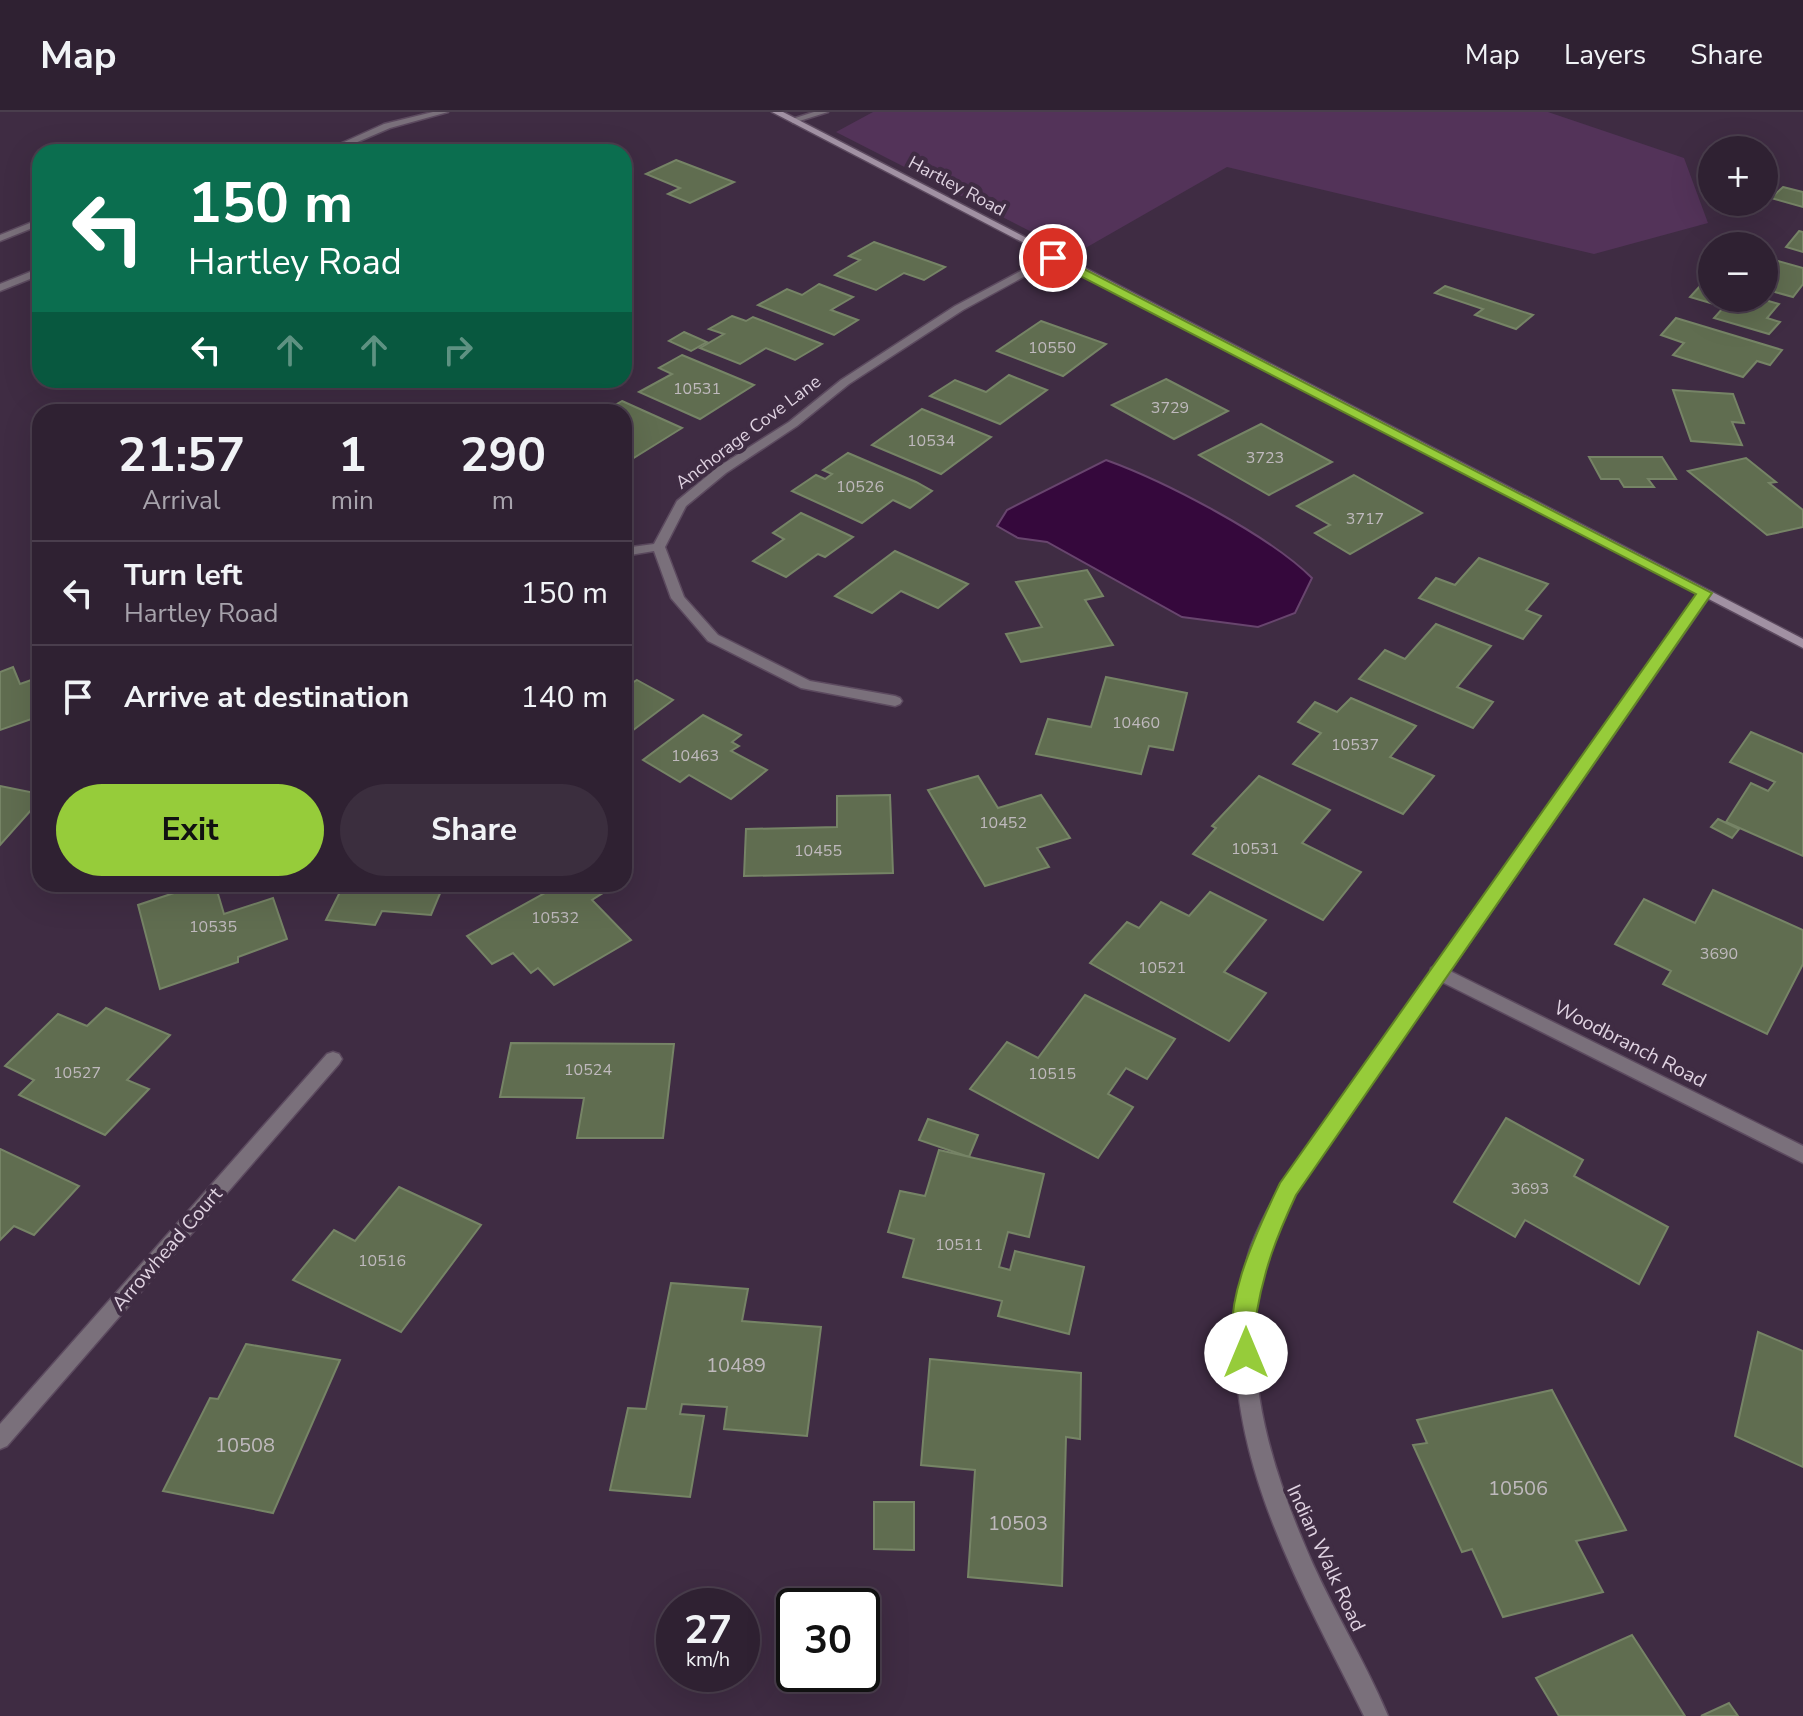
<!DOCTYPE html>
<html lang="en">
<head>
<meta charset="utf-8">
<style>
	:root { --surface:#2f2132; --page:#3b2e3e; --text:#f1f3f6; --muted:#a7a3ac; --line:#4a3e4d; --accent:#96cc3a }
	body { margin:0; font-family:"Nunito Sans",sans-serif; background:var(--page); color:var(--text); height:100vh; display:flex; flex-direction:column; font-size:30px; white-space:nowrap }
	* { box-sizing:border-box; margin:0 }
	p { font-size:26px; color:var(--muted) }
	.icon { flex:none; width:44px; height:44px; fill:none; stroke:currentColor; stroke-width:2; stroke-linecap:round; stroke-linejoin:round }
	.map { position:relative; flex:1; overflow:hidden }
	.sheet { position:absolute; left:32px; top:292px; width:600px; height:488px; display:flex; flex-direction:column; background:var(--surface); border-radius:24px; box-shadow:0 8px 32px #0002,0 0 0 2px var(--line) }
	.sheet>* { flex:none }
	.hud { position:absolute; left:32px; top:32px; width:600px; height:244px; border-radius:24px; box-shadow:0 8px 32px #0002,0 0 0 2px var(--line); background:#0b6e4f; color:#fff; overflow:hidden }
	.buttons { position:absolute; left:1698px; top:24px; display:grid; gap:16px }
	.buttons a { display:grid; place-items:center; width:80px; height:80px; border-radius:50%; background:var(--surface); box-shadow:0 8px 32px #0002,0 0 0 2px var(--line); font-size:40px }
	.speed { position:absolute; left:656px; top:1476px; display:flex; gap:16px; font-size:40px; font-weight:700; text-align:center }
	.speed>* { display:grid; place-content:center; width:104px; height:104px; border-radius:50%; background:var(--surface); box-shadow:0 8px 32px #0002,0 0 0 2px var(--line); line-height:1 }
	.speed small { font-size:20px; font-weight:400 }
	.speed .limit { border:4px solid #111; border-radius:12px; background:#fff; color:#111 }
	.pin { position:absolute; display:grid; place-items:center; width:68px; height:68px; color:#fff; margin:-34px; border:4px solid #fff; border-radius:50%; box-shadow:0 2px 8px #0007 }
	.me { position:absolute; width:88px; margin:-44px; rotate:0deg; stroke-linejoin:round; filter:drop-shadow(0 0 6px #0008) }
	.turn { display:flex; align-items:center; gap:28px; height:168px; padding:0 24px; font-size:36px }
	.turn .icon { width:104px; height:104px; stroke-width:2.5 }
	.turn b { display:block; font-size:56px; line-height:68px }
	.lanes { display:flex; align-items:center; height:76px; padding:0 24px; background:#0003; justify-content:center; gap:40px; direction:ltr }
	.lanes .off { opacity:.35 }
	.eta { display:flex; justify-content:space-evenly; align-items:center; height:136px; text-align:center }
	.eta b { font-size:48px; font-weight:700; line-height:56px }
	.button { display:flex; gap:16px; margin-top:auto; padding:16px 24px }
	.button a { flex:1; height:92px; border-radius:48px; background:var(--accent); color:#111; font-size:32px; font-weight:700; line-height:92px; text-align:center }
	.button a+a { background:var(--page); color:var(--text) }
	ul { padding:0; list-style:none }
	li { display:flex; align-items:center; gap:24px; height:104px; padding:0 24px; border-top:2px solid var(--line) }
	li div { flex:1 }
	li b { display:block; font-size:30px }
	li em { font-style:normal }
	header { display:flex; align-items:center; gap:48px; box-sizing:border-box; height:112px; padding:0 40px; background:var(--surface); border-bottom:2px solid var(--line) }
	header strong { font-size:38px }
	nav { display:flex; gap:44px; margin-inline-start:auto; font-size:28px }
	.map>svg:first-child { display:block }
	.green { fill:#533359 }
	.water { fill:#35083c; stroke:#68456e; stroke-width:2 }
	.building { fill:#606d50; stroke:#768466; stroke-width:2 }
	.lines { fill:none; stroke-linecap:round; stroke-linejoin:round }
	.lane-casing { stroke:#5c4a5f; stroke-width:3 }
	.street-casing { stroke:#5c4a5f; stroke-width:3 }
	.secondary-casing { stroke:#5c4a5f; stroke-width:3 }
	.lane { fill:#7a707b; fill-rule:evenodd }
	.street { fill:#7a707b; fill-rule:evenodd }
	.secondary { fill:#a191a3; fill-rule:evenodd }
	.route { fill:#96cc3a; stroke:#628526; stroke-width:2 }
	.labels { text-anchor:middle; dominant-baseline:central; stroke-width:8; stroke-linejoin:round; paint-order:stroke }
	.number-label { font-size:16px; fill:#bfb9bd }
	.far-street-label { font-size:18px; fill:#dfd2e1; stroke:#3f2c43 }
	.street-label { font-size:20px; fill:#dfd2e1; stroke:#3f2c43 }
	.near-number-label { font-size:20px; fill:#bfb9bd }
</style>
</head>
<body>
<header>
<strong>Map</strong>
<nav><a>Map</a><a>Layers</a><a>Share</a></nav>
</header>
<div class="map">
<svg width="1803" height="1604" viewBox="0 0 1803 1604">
	<rect width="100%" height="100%" fill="#3f2c43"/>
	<polygon class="green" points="873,0 1548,0 1684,46 1708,111 1594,142 1227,55 1075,142 836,20"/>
	<path class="water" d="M1106,348C1164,369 1269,423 1312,466L1295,501L1258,515L1182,505L1047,430L1018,426L997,414L1007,398Z"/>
	<g class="building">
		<polygon points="676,48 734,70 690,91 668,82 680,76 646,62"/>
		<polygon points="1783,75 1803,80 1803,95 1771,86"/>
		<polygon points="1799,119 1803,120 1803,140 1786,135"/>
		<polygon points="874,130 945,155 924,168 904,161 876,178 835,163 860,148 849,144"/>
		<polygon points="1764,145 1803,156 1803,172 1793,185 1764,177"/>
		<polygon points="819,172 853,185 831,198 858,208 834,223 758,193 787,177 802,183"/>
		<polygon points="1701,173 1712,176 1712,186 1758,186 1779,192 1767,206 1780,210 1769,222 1714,206 1724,195 1690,185"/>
		<polygon points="1445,174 1533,203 1516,217 1475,203 1483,197 1435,181"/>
		<polygon points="732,204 746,209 753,205 822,232 795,248 766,236 740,252 700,236 724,222 709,217"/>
		<polygon points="1676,206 1782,238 1770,253 1757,249 1743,265 1673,243 1684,231 1661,223"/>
		<polygon points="1041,209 1106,232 1063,264 997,239"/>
		<polygon points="684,220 707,230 691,239 669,229"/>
		<polygon points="682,243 754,273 700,307 639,280 672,262 659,256"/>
		<polygon points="1009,263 1047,278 1000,312 930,284 955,268 986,280"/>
		<polygon points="1166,267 1228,299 1174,327 1112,293"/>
		<polygon points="1673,278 1733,282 1744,311 1732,310 1742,333 1691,329"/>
		<polygon points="622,289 682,316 624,352 624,300 603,300"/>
		<polygon points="922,297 991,325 941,362 872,333"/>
		<polygon points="1261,312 1332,350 1269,383 1199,343"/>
		<polygon points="848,341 916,370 932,379 910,396 893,388 862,411 792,379 816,363 825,367 832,362 823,358"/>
		<polygon points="1589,345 1662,345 1676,367 1648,367 1654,375 1624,375 1619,367 1601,367"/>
		<polygon points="1746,346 1776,370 1769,371 1803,398 1803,415 1767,423 1688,359"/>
		<polygon points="1354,363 1422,401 1350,442 1315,421 1330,413 1297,394"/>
		<polygon points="801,401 853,425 825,445 818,442 786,465 753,449 784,427 773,421"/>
		<polygon points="895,439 968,472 938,496 901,479 872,501 835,484"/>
		<polygon points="1479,446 1548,472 1526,498 1541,504 1523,527 1419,486 1436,466 1455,473"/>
		<polygon points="1087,458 1103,484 1085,488 1113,533 1021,550 1006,522 1042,515 1016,470"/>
		<polygon points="1436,512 1491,534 1457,575 1493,590 1473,616 1359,567 1385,538 1405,547"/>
		<polygon points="13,555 20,572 40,565 40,604 0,618 0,560"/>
		<polygon points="1106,565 1187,581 1173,638 1149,634 1141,662 1036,642 1048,607 1091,615"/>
		<polygon points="637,568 673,588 624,625 624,576"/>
		<polygon points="1351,586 1416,614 1390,645 1434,664 1403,702 1293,652 1321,621 1298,610 1315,590 1337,600"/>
		<polygon points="703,603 741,623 732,630 739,634 731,639 767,658 731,687 689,663 680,670 643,648"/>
		<polygon points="1751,620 1803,642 1803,744 1726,710 1751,671 1768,679 1775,670 1730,650"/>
		<polygon points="978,664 998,696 1041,683 1070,726 1037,736 1049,755 985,774 928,678"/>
		<polygon points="1259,664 1330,698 1302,731 1361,760 1323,808 1193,742 1216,716 1212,714"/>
		<polygon points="0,674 40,682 40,688 0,733"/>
		<polygon points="890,683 893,761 744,764 746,717 837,715 837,684"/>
		<polygon points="1718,707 1739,717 1732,726 1711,715"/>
		<polygon points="201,772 215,772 224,802 273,786 287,827 238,845 238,850 160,877 138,793"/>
		<polygon points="344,772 444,772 431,803 382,799 375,813 326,808"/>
		<polygon points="561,772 599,772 606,779 592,788 631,828 554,873 538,856 531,861 513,841 492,852 467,824"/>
		<polygon points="1713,778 1803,818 1803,852 1767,922 1663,872 1671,859 1615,832 1644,787 1695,811"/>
		<polygon points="1210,780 1266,808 1224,860 1266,881 1229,929 1090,851 1127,810 1139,816 1161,790 1189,804"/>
		<polygon points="1085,883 1175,927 1147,967 1126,956 1108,982 1133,995 1098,1046 970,977 1007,930 1038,946"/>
		<polygon points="106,896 170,923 127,968 149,977 105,1023 19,983 34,968 5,954 58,902 87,914"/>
		<polygon points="511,931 674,932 663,1026 577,1026 584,986 500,985"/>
		<polygon points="1506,1006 1583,1048 1574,1064 1668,1115 1639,1172 1525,1108 1515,1125 1454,1090"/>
		<polygon points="928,1007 978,1023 969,1045 919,1028"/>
		<polygon points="0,1037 79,1074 34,1123 14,1114 0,1128"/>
		<polygon points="939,1038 1044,1062 1029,1125 1008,1120 999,1155 1010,1158 1015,1139 1084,1155 1069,1222 998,1204 1002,1189 903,1165 914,1127 888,1120 900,1079 925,1084"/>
		<polygon points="399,1075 481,1113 401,1220 293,1168 334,1118 355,1129"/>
		<polygon points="671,1171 748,1177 742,1209 821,1215 807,1324 724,1317 727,1295 682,1292 680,1302 704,1304 690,1385 610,1378 628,1296 646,1297"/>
		<polygon points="1758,1220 1803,1239 1803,1355 1735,1324"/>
		<polygon points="246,1232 340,1248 273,1401 163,1379 210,1286 218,1287"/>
		<polygon points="930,1247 1081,1261 1080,1327 1066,1325 1062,1474 968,1465 975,1358 921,1353"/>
		<polygon points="1552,1278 1626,1418 1576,1429 1603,1480 1503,1505 1472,1437 1462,1440 1413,1333 1427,1331 1417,1308"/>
		<polygon points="874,1390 914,1390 914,1438 874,1437"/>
		<polygon points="1632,1523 1685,1604 1559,1604 1536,1566"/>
		<polygon points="1729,1591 1738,1604 1701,1604"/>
	</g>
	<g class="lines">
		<g class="lane-casing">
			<g id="lane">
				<polygon points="433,0 448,0 390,16 334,40 322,40 384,12"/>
				<polygon points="814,0 828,0 793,11 789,8"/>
				<polygon points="270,33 285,40 221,40 225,37"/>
				<polygon points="40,107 40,113 0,129 0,123"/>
				<polygon points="40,156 40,163 0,179 0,172"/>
			</g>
		</g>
		<g class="street-casing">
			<g id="street">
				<polygon points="1049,144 1058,146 963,198 849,272 797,314 726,361 686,394 665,435 684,485 718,523 810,569 895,584 900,586 902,589 900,592 895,594 801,576 708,529 671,486 654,439 624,444 624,436 654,432 677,389 718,355 789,310 841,268 955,194"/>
				<path d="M1705,477L1712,481L1450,859L1803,1034V1051L1442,870C1409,918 1375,966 1342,1015C1314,1054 1283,1094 1268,1140C1237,1236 1265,1339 1303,1429C1327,1489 1363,1544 1388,1604H1364C1299,1472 1213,1328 1241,1176C1244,1162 1246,1148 1251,1134C1270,1085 1301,1043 1332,1000C1364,954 1397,908 1430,862L1431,856L1435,854L1700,478Z"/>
				<polygon points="333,940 339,942 342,947 339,952 7,1334 0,1337 0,1312 327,942"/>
			</g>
		</g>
		<g class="secondary-casing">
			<polygon id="secondary" points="772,0 783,0 1803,527 1803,536"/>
		</g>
		<use href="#lane" class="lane"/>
		<use href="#street" class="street"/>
		<use href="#secondary" class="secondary"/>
	</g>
	<path class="route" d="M1049,143H1057L1712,481L1296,1083C1276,1126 1264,1157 1256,1204C1254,1219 1260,1234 1254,1249L1246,1252L1238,1249C1216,1200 1259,1115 1280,1071L1696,482L1049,148Z"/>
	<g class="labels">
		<g class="number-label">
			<text x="1052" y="236">10550</text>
			<text x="697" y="277">10531</text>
			<text x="1170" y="296">3729</text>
			<text x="931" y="329">10534</text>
			<text x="1265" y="346">3723</text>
			<text x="860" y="375">10526</text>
			<text x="1365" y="407">3717</text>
			<text x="1136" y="611">10460</text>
			<text x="1355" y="633">10537</text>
			<text x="695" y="644">10463</text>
			<text x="1003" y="711">10452</text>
			<text x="1255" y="737">10531</text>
			<text x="818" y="739">10455</text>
			<text x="555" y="806">10532</text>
			<text x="213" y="815">10535</text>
			<text x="1719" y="842">3690</text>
			<text x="1162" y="856">10521</text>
			<text x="588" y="958">10524</text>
			<text x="77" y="961">10527</text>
			<text x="1052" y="962">10515</text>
			<text x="1530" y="1077">3693</text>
			<text x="959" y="1133">10511</text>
			<text x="382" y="1149">10516</text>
		</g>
		<g class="far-street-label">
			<text transform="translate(957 74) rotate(28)">Hartley Road</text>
			<text transform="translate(748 320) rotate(-37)">Anchorage Cove Lane</text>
		</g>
		<g class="street-label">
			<text transform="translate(1630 932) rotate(27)">Woodbranch Road</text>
			<text transform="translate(167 1137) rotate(-49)">Arrowhead Court</text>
			<text transform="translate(1326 1446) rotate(65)">Indian Walk Road</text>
		</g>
		<g class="near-number-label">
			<text x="736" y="1253">10489</text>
			<text x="245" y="1333">10508</text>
			<text x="1518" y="1376">10506</text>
			<text x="1018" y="1411">10503</text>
		</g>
	</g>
</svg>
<div class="buttons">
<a>+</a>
<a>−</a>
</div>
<div class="speed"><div>27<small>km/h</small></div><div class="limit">30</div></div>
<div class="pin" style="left:1053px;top:146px;background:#d93025"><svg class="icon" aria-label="arrive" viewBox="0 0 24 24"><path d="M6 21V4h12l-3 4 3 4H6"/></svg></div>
<svg class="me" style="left:1246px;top:1241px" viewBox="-20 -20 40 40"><circle r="19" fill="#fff"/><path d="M0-13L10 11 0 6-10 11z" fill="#96cc3a"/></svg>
<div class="hud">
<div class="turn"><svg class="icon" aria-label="left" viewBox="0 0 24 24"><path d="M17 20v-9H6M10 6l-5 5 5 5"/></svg><div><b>150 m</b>Hartley Road</div></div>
<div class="lanes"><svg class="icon" aria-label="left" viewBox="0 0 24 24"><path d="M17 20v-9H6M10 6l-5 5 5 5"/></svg><svg class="icon off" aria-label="ahead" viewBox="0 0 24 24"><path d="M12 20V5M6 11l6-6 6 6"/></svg><svg class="icon off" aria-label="ahead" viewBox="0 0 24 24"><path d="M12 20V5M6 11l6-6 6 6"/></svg><svg class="icon off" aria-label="right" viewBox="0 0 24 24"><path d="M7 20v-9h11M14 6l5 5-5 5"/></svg></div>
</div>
<section class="sheet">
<div class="eta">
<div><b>21:57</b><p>Arrival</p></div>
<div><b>1</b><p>min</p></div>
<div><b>290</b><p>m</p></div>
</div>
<ul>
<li><svg class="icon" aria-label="left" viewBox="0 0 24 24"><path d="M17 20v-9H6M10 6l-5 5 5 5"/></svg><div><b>Turn left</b><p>Hartley Road</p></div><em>150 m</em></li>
<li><svg class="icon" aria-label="arrive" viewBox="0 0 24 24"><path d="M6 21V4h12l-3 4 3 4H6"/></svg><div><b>Arrive at destination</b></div><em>140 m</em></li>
</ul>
<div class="button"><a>Exit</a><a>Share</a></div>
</section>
</div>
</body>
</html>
